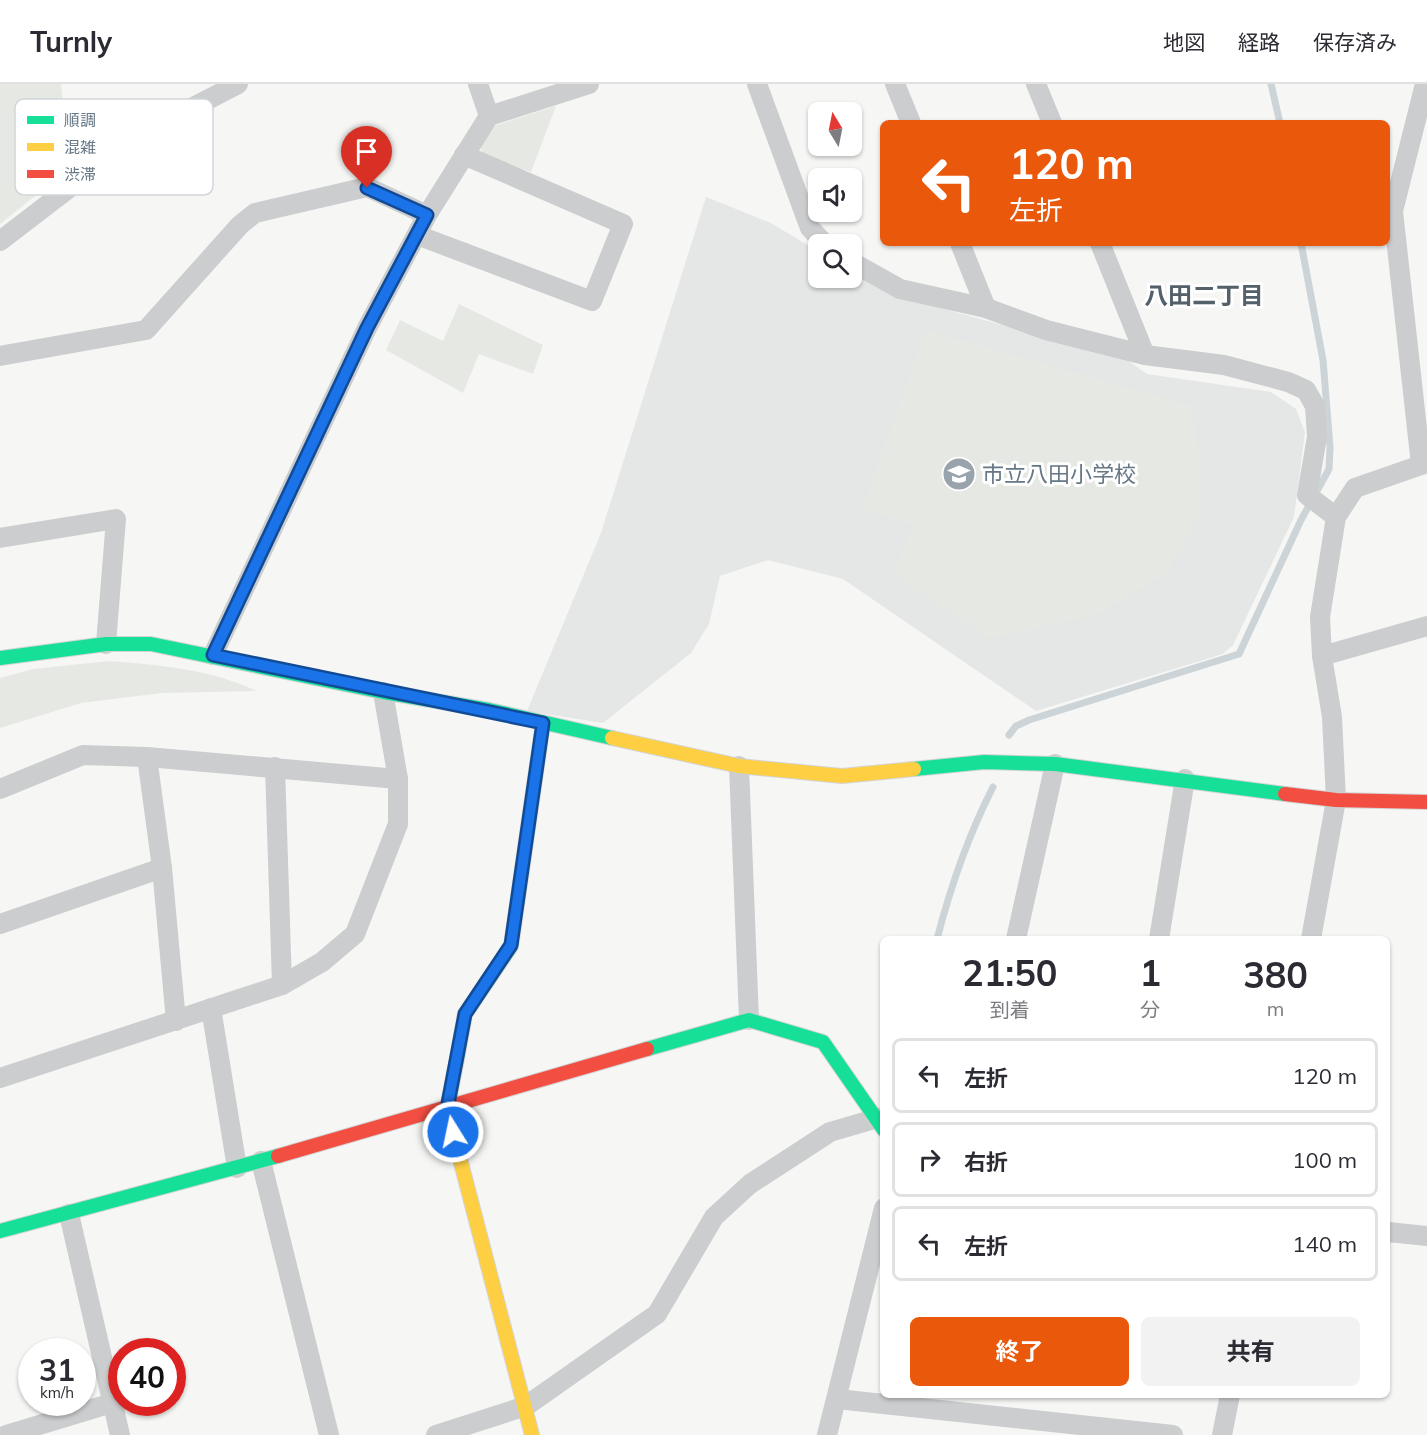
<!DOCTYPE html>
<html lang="ja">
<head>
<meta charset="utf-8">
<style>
	:root { --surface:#fff; --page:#f2f2f3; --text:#2b2b33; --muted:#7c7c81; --line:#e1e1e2; --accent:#ea580c }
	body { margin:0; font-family:Mulish,"Noto Sans JP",sans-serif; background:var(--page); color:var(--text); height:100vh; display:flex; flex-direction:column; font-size:22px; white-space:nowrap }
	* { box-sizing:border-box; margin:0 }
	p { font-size:20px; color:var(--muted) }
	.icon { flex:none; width:33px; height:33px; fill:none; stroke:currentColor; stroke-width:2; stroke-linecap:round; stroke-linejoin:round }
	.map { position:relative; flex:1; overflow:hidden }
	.panel { position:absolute; left:880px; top:852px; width:510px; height:462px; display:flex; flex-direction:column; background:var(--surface); border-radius:9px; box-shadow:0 2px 4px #0004 }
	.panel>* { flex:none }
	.guide { position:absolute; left:880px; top:36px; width:510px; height:126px; border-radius:9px; box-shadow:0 2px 4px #0004; background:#ea580c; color:#fff; overflow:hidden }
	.needle { width:39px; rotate:350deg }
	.controls { position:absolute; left:808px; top:18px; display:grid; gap:12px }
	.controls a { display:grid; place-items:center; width:54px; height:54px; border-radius:9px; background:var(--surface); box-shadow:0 2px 4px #0004; font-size:30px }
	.speed { position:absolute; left:18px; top:1254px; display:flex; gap:12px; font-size:30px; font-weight:700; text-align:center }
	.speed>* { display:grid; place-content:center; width:78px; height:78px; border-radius:50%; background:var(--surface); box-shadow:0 2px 4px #0004; line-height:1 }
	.speed small { font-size:15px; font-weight:400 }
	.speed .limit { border:9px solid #d22; background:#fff; color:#111 }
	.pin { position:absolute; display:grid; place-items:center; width:51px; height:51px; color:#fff; margin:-62px -26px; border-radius:50% 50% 50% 0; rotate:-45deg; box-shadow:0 0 6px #0007 }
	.pin .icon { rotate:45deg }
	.me { position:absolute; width:66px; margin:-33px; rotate:350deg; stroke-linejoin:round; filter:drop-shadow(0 0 4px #0008) }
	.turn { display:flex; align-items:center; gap:21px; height:126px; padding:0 30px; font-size:27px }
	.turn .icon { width:78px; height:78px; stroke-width:2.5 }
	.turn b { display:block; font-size:42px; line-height:51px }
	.eta { display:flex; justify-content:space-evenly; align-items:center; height:102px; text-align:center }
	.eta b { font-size:36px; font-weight:700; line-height:42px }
	.action { display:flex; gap:12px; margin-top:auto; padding:12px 30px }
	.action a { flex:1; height:69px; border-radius:9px; background:var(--accent); color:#fff; font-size:24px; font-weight:700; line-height:69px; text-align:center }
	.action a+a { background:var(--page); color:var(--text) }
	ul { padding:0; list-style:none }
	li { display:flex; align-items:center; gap:18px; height:75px; margin:0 12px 9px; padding:0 18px; border:3px solid var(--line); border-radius:9px }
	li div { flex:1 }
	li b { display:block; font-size:22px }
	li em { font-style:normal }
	header { display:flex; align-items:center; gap:36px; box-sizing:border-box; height:84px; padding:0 30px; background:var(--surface); border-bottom:2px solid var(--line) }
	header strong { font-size:28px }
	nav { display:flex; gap:33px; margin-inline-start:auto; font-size:21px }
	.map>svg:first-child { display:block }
	.built { fill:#e5e6e6 }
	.green { fill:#e6e9e3 }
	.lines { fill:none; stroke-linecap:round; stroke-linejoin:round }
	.stream { stroke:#ccd4d7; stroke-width:7 }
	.fast-casing { stroke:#d3d4d5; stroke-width:16 }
	.slow-casing { stroke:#d3d4d5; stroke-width:16 }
	.jam-casing { stroke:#d3d4d5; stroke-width:16 }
	.street { stroke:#cccdce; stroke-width:20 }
	.fast { stroke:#16e098; stroke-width:14 }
	.slow { stroke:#ffcf43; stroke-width:14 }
	.jam { stroke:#f24e42; stroke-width:14 }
	.route-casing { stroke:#114b97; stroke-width:15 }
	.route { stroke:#1a73e8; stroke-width:10 }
	.labels { text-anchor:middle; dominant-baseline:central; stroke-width:6; stroke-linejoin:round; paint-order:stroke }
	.poi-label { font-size:22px; fill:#667785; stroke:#fff; text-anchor:start }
	.neighbourhood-label { font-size:24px; font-weight:bold; fill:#54606a; stroke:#fff }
	.key { fill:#fff; stroke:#d1d6da; stroke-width:1.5 }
	.key-label { font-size:16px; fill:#667785 }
</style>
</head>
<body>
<header>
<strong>Turnly</strong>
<nav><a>地図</a><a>経路</a><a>保存済み</a></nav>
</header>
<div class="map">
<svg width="1427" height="1351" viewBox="0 0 1427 1351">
	<rect width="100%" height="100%" fill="#f6f6f5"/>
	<polygon class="built" points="706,113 771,139 819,168 819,194 852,194 852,186 904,214 1126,275 1147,290 1271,308 1296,325 1305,348 1294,433 1233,561 1223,570 1036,627 843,495 768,476 720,492 709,540 691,569 603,639 527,627 601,449"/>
	<g class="green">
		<polygon points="0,0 61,0 69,85 0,140"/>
		<polygon points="556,22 531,88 484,72 480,63 490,43"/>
		<polygon points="459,220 543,261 533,290 479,270 463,309 386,266 400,236 443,257"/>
		<polygon points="926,246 1192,322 1202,401 1198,436 1165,490 1094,532 989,554 893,491 914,441 862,425"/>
		<path d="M109,577C159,581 210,585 257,607L162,609L81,619L0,644V594L33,585Z"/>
	</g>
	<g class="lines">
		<g class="stream">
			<polyline points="1271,0 1280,39"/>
			<polyline points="1009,651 1016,642 1029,636 1239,570 1301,436 1329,385 1330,363 1323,276 1301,159"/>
			<path d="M937,855C951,801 968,752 993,703"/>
		</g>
		<g class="fast-casing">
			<g id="fast">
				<polyline points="0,574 106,560 151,560 383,608 489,626 612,654"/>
				<polyline points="914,685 984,678 1055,680 1285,710"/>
				<polyline points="647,965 749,936 823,958 884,1046"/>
				<polyline points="456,980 465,930 511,862 543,639"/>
				<polyline points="0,1147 278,1072"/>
			</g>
		</g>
		<g class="slow-casing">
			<g id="slow">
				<polyline points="612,654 739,682 842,692 914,685"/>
				<polyline points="456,980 447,1025 532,1351"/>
			</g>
		</g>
		<g class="jam-casing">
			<g id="jam">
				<polyline points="1285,710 1336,716 1427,718"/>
				<polyline points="278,1072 647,965"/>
			</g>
		</g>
		<g class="street">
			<polyline points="478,0 489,32"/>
			<polyline points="757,0 810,144 825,160"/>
			<polyline points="895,0 911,39"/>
			<polyline points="1036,0 1052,39"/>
			<polyline points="417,151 592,217 623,140 464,71"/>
			<polyline points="0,157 137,52 238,0"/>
			<polyline points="960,159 986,224"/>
			<polyline points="1100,159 1145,271"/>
			<polyline points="852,178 900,205 986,224 1046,246 1145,271 1224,281 1288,298 1306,306 1315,322 1317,353 1307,411 1336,433"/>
			<polyline points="0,272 146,246 240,141 255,129 367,103 427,131"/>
			<polyline points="1421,381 1393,127 1425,0"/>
			<polyline points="0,454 116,435 106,560"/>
			<polyline points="213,571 367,244 427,131 489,32 589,0"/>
			<polyline points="1322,572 1427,542"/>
			<polyline points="147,673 162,784 176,937"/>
			<polyline points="739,682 749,936"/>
			<polyline points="275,683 282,901"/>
			<polyline points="0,705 83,671 147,673 398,695"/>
			<polyline points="0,840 162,784"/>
			<polyline points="1016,855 1055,680"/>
			<polyline points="1159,855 1185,695"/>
			<polyline points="1311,855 1336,716 1332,633 1322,572 1320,533 1336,433 1355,404 1427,379"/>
			<polyline points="211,924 237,1084"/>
			<polyline points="0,994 282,901 322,878 355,850 398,740 398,695 383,608"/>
			<polyline points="261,1077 329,1351"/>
			<polyline points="69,1130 120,1351"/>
			<polyline points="1388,1148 1427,1152"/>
			<polyline points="837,1315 1173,1351"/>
			<polyline points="6,1351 112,1319"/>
			<polyline points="436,1351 526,1322 657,1230 714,1133 750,1100 830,1048 878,1034"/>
			<polyline points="827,1351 884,1124"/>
			<polyline points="1222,1351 1230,1311"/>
		</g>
		<use href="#fast" class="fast"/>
		<use href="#slow" class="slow"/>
		<use href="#jam" class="jam"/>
	</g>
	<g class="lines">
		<g class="route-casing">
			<polyline id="route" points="367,104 427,131 367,244 213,571 543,639 511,861 465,930 447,1025 453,1048"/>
		</g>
		<use href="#route" class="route"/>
	</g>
	<defs>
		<g id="school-disc" transform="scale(1.725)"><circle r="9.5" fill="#98a3ac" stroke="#fff"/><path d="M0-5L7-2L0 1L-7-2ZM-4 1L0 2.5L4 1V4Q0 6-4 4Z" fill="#fff"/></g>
	</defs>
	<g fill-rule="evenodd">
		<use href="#school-disc" x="959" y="390"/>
	</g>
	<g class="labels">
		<g class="poi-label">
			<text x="982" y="390">市立八田小学校</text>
		</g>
		<g class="neighbourhood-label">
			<text x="1204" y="211">八田二丁目</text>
		</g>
	</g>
	<rect x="15" y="15" width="198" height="96" rx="9" class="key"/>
	<rect x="27" y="32" width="27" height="8" fill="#16e098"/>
	<rect x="27" y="59" width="27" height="8" fill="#ffcf43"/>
	<rect x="27" y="86" width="27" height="8" fill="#f24e42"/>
	<g class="key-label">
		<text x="64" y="42">順調</text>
		<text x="64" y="69">混雑</text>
		<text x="64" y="96">渋滞</text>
	</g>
</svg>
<div class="controls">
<a><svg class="needle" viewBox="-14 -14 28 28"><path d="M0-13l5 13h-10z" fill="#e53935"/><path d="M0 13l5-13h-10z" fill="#7c7c81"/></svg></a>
<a><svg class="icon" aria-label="sound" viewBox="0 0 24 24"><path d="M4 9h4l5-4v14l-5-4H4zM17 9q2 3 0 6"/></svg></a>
<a><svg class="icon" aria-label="search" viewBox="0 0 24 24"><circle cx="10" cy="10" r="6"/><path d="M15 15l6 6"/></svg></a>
</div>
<div class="speed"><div>31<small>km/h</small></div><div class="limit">40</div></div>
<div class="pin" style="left:367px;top:104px;background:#d93025"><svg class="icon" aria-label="arrive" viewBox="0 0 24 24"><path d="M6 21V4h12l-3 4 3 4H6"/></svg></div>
<svg class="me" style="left:453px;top:1048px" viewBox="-20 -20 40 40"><circle r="17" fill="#1a73e8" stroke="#fff" stroke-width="3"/><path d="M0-11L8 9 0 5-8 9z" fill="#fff"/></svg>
<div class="guide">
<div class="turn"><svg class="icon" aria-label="left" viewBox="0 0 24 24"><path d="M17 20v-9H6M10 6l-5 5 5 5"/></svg><div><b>120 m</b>左折</div></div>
</div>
<section class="panel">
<div class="eta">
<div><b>21:50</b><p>到着</p></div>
<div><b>1</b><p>分</p></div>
<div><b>380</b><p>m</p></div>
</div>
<ul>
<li><svg class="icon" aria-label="left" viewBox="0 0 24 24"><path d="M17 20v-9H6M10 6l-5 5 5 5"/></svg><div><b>左折</b></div><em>120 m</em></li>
<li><svg class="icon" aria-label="right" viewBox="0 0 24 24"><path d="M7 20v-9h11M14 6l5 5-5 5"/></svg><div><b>右折</b></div><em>100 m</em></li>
<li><svg class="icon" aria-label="left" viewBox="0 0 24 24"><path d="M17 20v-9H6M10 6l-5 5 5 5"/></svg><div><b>左折</b></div><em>140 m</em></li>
</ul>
<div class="action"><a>終了</a><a>共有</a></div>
</section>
</div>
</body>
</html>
